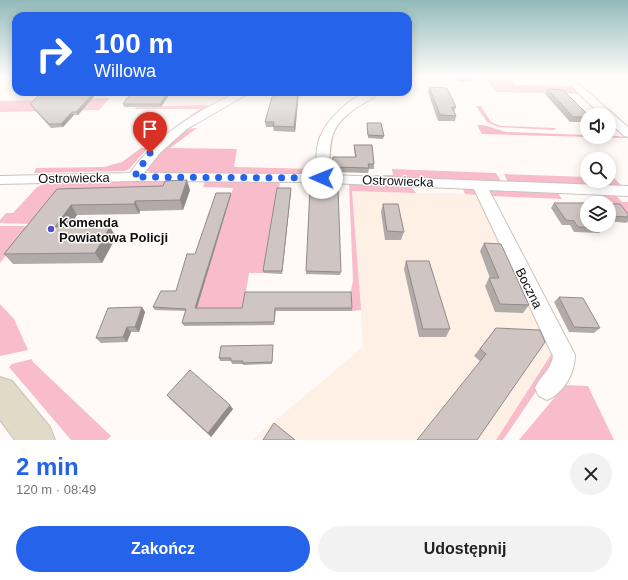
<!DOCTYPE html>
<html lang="pl">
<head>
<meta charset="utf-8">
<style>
	:root { --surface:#fff; --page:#f2f2f2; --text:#222; --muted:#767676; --accent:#2563eb }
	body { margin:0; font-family:Helvetica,sans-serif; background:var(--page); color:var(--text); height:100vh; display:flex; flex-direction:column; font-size:15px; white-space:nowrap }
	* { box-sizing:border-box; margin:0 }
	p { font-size:13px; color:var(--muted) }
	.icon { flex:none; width:22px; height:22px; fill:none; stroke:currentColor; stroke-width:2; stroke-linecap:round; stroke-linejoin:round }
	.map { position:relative; height:440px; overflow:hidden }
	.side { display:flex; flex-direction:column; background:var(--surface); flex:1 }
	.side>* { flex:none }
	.banner { position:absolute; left:12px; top:12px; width:400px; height:84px; border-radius:12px; box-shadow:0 2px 10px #0003; background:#2563eb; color:#fff; overflow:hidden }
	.buttons { position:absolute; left:580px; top:108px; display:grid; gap:8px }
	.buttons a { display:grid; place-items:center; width:36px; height:36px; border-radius:50%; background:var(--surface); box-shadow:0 2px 10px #0003; font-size:20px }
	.pin { position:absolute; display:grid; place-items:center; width:34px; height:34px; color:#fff; margin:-41px -17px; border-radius:50% 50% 50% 0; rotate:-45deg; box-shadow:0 0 4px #0007 }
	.pin .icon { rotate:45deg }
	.me { position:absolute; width:44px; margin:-22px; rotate:271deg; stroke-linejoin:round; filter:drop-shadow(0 0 3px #0008) }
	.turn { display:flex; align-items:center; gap:14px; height:84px; padding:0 16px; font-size:18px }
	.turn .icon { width:52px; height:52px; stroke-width:2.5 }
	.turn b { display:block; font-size:28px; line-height:34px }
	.round { display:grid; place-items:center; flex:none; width:42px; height:42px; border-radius:21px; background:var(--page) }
	.overview { display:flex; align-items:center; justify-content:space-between; height:68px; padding:0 16px }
	h1 { font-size:24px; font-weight:600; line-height:30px; color:var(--accent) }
	.primary-button { display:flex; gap:8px; margin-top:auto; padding:8px 16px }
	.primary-button a { flex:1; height:46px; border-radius:24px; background:var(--accent); color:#fff; font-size:16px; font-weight:600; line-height:46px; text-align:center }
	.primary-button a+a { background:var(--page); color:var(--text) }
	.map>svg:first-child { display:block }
	.built { fill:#fef0e5 }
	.green { fill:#f9bcca }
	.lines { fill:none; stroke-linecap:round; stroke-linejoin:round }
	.street-casing { stroke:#cac3bd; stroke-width:2 }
	.secondary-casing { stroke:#cac3bd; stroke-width:2 }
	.street { fill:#fff; fill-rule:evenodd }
	.secondary { fill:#e1dac6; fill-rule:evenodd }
	.wall { fill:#b2aaa9 }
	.shaded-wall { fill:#918b89 }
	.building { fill:#cfc6c4; stroke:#918b89 }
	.route { stroke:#2563eb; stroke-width:7; stroke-dasharray:0 12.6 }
	.poi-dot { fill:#5152c9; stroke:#fff; stroke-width:1.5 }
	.labels { text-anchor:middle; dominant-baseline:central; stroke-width:3; stroke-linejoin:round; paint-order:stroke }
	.street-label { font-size:13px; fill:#110e0d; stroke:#fff }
	.poi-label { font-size:13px; font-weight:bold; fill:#110e0d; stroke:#fff; text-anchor:start }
</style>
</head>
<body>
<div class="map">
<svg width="628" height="440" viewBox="0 0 628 440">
	<rect width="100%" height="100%" fill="#fffaf7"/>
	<g class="built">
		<polygon points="133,95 228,95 201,109 123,109"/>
		<polygon points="352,191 478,194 552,353 496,440 252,440 363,347"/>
	</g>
	<g class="green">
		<polygon points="487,79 510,79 516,85 571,86 580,94 496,92"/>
		<polygon points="108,98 109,99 99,110 0,112 0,101"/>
		<polygon points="202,105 211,106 193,117 190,116 200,109 135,109 136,107"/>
		<polygon points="476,106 481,106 491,122 501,126 556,128 555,130 498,127 487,122"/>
		<path d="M477,125H484L506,132L587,135V137C597,137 622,133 628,140L626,138L482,134Z"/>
		<path d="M197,128L170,148L237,149L234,167L317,169L318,173L315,174H154L146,170L145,168C159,153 176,128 197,128Z"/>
		<polygon points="141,148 148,148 129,169 125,171 34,173 36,168 104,167 122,162"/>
		<polygon points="392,169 496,173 501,181 375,178 375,175 393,175"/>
		<polygon points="504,174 587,177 587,181 609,181 609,178 614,178 622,186 508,182"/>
		<polygon points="166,180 164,188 31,224 0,223 0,220 6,213 13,213 37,187 46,183"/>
		<polygon points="280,180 279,191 277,191 264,273 249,273 243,311 196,311 233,188 203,187 205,181"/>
		<polygon points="349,183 409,185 416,193 352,191 361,310 352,311 350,295 353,281"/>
		<polygon points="463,186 476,190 557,350 555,369 535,393 503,440 496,440 552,353 478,195 465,194 462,187"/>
		<polygon points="488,189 556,190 562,199 490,196"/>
		<polygon points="614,193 622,202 628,202 628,223 612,202 608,202 602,194"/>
		<polygon points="0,226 29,226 0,263"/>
		<polygon points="0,304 14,319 28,350 0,356"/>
		<polygon points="32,359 33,362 111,436 107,440 71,440 9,367 12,364"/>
		<polygon points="565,385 588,386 614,440 519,440"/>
	</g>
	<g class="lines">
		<g class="street-casing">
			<g id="street">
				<polygon points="577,84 580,85 628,127 628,137 624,136 609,122 609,115 601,115 574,89 572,87 574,85"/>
				<path d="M238,92H251L187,129L160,153L144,173L316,174C317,162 315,149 320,137C326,121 350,97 367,92C370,91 375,92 379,92C374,99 363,103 356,108C326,129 331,143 329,175L628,186V196L489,190L575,355C575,373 564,393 547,400L539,396L535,388C540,376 552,369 553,356L474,189L304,182L134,181L0,184V176L130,173C157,134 196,112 238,92Z"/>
			</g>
		</g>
		<g class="secondary-casing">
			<polygon id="secondary" points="0,377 12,381 50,427 55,440 15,440 0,420"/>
		</g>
		<use href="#street" class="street"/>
		<use href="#secondary" class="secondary"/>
	</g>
	<g class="wall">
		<polygon points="456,77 474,77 474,78 473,82 458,82"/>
		<polygon points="429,87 456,107 454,112 456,116 455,121 438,121 428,92"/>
		<polygon points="547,89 587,115 587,122 570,122 545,94"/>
		<polygon points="42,92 106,92 98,92 78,115 74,115 63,127 51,128 32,107 30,104"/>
		<polygon points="171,92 161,107 124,107 123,104"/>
		<polygon points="299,92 295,132 274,131 273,127 266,127 265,122 276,97"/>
		<polygon points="367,123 384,136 383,139 368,138"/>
		<polygon points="354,145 374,164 374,169 369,169 368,173 332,172 333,157 355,157 354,149"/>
		<polygon points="310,188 341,272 340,275 306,274"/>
		<polygon points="57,189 190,190 183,210 140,211 139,214 77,215 69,227 110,227 116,237 102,263 13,264 4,254"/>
		<polygon points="291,191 282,274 264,273 263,271"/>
		<polygon points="231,195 197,308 352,308 352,311 276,311 274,325 184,326 182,323 186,311 155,310 153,307 176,291 195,254"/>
		<polygon points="554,203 587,225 604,228 599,233 574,232 570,225 562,225 551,208"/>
		<polygon points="383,204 404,232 401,240 385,240 381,212"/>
		<polygon points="609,204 628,214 628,221 626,223 609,221"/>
		<polygon points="484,243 529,305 523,313 495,312 485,286 489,278 490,278 480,251"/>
		<polygon points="406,261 450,329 446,337 419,337 404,269"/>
		<polygon points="559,297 600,328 594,333 569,332 554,302"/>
		<polygon points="142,307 145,312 139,332 131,332 127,342 101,343 96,338"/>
		<polygon points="496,328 477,440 480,361 474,356"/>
		<polygon points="273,345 273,347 272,364 243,365 243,364 232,364 231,361 220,361 219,358"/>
		<polygon points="167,395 233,409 211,437 170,399"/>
	</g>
	<g class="shaded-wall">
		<polygon points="94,92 98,92 78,115 76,112"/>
		<polygon points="168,92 171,92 161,107 160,104"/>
		<polygon points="298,92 299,92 295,132 294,127"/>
		<polygon points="72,112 74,115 63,127 61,124"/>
		<polygon points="187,180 190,190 183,210 180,200"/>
		<polygon points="291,188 291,191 282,274 282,271"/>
		<polygon points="231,193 231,195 196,311 195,308"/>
		<polygon points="135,201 140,211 139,214 134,204"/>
		<polygon points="71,205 77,215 62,237 55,227"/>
		<polygon points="110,227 116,237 102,263 95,253"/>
		<polygon points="142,307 145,312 139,332 135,327"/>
		<polygon points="127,327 131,332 127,342 123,337"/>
		<polygon points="230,405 233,409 211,437 208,433"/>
	</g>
	<g class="building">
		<polygon points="429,87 447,88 456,107 452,107 456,116 440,115"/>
		<polygon points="547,89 563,90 588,115 587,115 587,117 573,117"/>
		<polygon points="42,92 94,92 76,112 72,112 61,124 49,124 30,104"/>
		<polygon points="132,92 168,92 160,104 123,104"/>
		<polygon points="277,92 298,92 294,127 273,126 274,122 265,122 272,97 276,97"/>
		<polygon points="367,123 381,123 384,136 368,135"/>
		<polygon points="354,145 372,145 374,164 368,164 369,168 332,167 333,157 356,157"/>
		<polygon points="187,180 180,200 135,201 134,204 71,205 55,227 110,227 95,253 4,254 57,189 163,186 165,181"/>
		<polygon points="277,188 291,188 282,271 263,271"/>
		<polygon points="310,188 338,188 341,272 306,271"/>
		<polygon points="216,193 231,193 195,308 242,308 245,292 351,292 352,308 275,308 274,322 182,323 186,309 153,307 161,291 176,291 187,254 195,254"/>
		<polygon points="554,203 587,203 587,225 601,225 604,228 578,227 574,221 566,220"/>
		<polygon points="383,204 398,204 404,232 387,231"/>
		<polygon points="609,204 620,204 628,214 628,217 609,216"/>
		<polygon points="484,243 501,244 529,305 500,304 489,278 499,278"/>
		<polygon points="406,261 429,261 450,329 423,329"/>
		<polygon points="559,297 583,298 600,328 574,327"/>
		<polygon points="142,307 135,327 127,327 123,337 96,338 108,308"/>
		<polygon points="496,328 540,330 545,342 477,440 417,440 486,354 480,349"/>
		<polygon points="273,345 272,362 242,363 243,361 231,361 231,358 219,358 221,346"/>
		<polygon points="190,370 230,405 208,433 167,395"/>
		<polygon points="274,423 295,440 263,440"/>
	</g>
	<linearGradient id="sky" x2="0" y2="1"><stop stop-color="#92baba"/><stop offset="0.55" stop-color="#fffdfb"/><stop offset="1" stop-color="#fffdfb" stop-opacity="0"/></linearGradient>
	<rect width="628" height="139" fill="url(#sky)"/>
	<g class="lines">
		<polyline class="route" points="150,153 134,177 322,178"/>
	</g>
	<circle class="poi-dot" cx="51" cy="229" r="4"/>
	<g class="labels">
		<g class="street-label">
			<text transform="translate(74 178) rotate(-1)">Ostrowiecka</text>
			<text transform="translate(398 181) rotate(2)">Ostrowiecka</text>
			<text transform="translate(529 288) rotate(63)">Boczna</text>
		</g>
		<g class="poi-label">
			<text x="59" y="222">Komenda<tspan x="59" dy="15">Powiatowa Policji</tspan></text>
		</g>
	</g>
</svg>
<div class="buttons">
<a><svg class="icon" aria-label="sound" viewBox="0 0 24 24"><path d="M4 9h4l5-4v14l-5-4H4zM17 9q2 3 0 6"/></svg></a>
<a><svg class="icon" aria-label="search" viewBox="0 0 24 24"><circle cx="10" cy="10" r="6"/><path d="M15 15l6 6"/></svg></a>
<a><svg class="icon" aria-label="layers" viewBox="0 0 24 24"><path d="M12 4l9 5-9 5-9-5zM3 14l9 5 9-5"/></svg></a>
</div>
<div class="pin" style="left:150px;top:153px;background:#d93025"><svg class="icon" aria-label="arrive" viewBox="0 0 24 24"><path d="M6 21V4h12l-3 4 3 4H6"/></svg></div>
<svg class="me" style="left:322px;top:178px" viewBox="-20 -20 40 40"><circle r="19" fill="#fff"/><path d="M0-13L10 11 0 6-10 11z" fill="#2563eb"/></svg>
<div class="banner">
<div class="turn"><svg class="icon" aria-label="right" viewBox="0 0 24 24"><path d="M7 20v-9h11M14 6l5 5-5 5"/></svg><div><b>100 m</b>Willowa</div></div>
</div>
</div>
<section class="side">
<div class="overview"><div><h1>2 min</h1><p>120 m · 08:49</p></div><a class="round"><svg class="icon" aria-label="close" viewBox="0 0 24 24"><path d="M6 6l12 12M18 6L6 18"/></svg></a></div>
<div class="primary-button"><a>Zakończ</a><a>Udostępnij</a></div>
</section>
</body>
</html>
